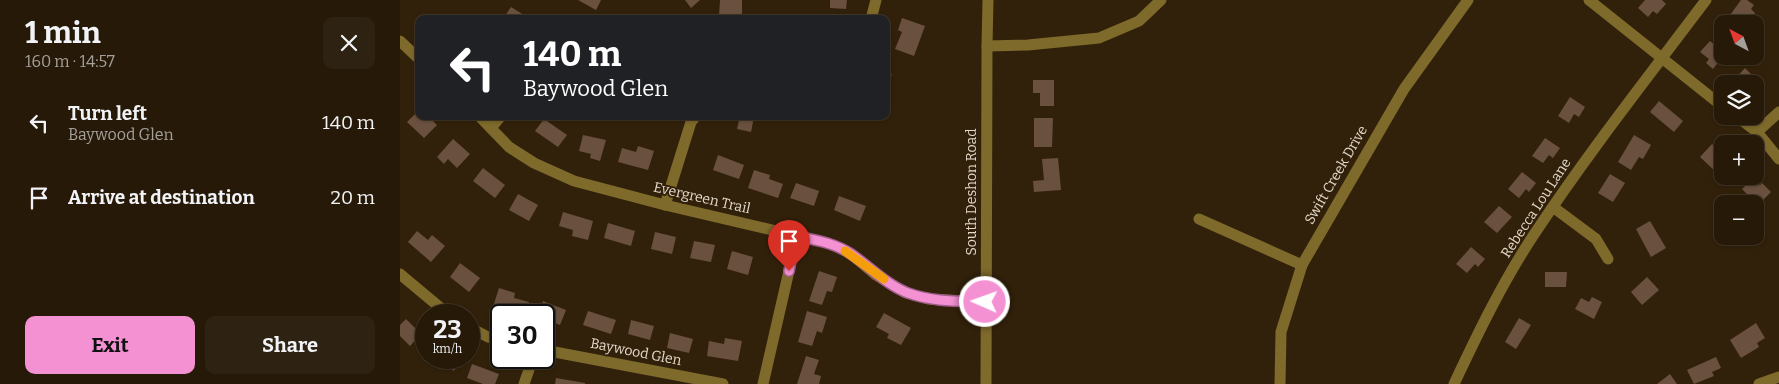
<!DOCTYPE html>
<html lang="en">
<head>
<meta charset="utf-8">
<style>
	:root { --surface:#261908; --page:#2e2212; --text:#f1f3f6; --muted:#a4a09c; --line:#423829; --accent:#f491d3 }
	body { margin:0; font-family:Bitter,serif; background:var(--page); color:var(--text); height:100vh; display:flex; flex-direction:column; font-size:19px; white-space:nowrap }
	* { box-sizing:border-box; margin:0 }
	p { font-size:16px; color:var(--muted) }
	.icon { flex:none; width:28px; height:28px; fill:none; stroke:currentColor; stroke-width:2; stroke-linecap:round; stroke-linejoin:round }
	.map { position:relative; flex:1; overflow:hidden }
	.drawer { display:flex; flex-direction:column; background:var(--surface); width:400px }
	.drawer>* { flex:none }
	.hud { position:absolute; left:15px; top:15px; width:475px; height:105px; border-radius:10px; box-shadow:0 1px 4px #0004,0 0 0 1px var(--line); background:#202124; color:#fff; overflow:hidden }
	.needle { width:32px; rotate:319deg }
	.fabs { position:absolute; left:1314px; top:15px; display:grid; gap:10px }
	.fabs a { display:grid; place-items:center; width:50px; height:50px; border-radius:10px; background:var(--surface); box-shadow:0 1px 4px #0004,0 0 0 1px var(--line); font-size:25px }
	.speed { position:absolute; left:15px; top:304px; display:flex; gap:10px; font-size:25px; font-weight:700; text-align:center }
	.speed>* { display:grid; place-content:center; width:65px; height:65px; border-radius:50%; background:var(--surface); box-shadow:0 1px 4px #0004,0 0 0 1px var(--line); line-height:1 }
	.speed small { font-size:12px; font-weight:400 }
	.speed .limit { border:2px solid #111; border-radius:8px; background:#fff; color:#111 }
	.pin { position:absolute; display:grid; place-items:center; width:42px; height:42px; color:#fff; margin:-51px -21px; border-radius:50% 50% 50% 0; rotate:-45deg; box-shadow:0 0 5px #0007 }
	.pin .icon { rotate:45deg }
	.me { position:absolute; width:55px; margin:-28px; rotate:272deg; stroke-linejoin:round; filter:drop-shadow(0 0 4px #0008) }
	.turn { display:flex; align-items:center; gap:18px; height:105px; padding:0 25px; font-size:22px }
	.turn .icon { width:65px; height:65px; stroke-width:2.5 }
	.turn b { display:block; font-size:35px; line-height:42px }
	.round { display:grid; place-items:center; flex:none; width:52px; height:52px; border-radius:10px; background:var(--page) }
	.summary { display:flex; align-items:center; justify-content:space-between; height:85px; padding:0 25px }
	h1 { font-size:30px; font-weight:700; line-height:38px }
	.action { display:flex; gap:10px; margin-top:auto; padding:10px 25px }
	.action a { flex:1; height:58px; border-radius:10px; background:var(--accent); color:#111; font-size:20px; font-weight:700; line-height:58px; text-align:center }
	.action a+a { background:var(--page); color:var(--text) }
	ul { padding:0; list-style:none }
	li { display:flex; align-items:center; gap:15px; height:75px; padding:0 25px }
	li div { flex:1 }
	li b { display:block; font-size:19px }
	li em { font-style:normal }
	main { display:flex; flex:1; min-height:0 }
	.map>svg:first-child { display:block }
	.building { fill:#6a503f }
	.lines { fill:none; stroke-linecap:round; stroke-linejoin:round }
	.minor { stroke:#7e6a2b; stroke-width:11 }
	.route-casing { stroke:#9f5e89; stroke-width:12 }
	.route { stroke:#f491d3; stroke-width:9 }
	.slow { stroke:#f59e0b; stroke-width:9 }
	.labels { text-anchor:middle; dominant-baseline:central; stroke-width:4; stroke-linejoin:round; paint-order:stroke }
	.street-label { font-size:14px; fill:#e4d9cb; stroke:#32210a }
</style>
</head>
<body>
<main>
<section class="drawer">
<div class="summary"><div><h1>1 min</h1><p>160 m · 14:57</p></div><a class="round"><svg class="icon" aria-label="close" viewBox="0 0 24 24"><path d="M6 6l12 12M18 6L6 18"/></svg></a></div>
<ul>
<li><svg class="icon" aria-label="left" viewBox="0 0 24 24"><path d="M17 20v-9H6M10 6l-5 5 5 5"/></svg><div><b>Turn left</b><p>Baywood Glen</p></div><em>140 m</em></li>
<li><svg class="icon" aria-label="arrive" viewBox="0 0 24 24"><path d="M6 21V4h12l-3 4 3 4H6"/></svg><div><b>Arrive at destination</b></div><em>20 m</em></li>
</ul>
<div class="action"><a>Exit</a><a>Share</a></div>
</section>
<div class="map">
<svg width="1379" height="384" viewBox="0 0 1379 384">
	<rect width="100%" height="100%" fill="#32210a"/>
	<g class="building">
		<polygon points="178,0 201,0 196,10"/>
		<polygon points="285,0 300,0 291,8"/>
		<polygon points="320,0 342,0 342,16 319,16"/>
		<polygon points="430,0 447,0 446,9 430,8"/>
		<polygon points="1245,0 1262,0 1266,4 1257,14 1253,11 1248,17 1238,8"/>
		<polygon points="1341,0 1347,0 1354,5 1351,9 1355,13 1349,22 1345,19 1341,24 1327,24 1325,22"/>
		<polygon points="111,7 127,17 126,19 103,19"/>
		<polygon points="502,18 525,26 514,56 495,49 502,32 498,30"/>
		<polygon points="1310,41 1322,51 1322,57 1313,69 1306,63 1309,59 1300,52"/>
		<polygon points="486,67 492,75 486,80"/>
		<polygon points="1345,68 1360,83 1355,88 1355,84 1333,84 1332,82"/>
		<polygon points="633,80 654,80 654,106 640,106 640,93 633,93"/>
		<polygon points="1170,97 1185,107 1179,117 1174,114 1169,123 1158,116"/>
		<polygon points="1259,101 1283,121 1274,132 1250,112"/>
		<polygon points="19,110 19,116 28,116 37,125 24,138 7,122"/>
		<polygon points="340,116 361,116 360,119 354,117 351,132 337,129"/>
		<polygon points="634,118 653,118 652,147 634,147"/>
		<polygon points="144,119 167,135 158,147 135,131"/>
		<polygon points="183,135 206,140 200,161 190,158 191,154 179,151"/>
		<polygon points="1234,135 1251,145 1243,159 1239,157 1231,170 1218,162"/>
		<polygon points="1145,138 1160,148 1153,158 1149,155 1143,163 1132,156"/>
		<polygon points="53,139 70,154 57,168 48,159 44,164 37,157"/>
		<polygon points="1312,144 1320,151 1317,154 1322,159 1322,165 1316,172 1300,157"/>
		<polygon points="238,146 254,151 248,170 218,162 222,148 236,152"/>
		<polygon points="318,155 344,165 339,179 313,170"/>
		<polygon points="658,158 661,190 634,192 633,181 644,180 642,159"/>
		<polygon points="83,168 105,185 95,198 73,181"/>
		<polygon points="354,170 370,175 369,179 383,184 378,198 348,188"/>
		<polygon points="1122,172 1136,183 1129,192 1126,189 1119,198 1108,189"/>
		<polygon points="1210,174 1225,183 1213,202 1198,193"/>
		<polygon points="1353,178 1360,185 1362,183 1371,192 1358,205 1342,189"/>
		<polygon points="396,183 419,191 414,206 390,198"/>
		<polygon points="118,194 138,205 129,221 109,210"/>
		<polygon points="439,196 466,206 460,221 434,210"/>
		<polygon points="1099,206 1112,217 1097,233 1084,222"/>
		<polygon points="163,212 193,221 188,240 172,236 173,230 159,226"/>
		<polygon points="1250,221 1266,248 1251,257 1236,229"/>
		<polygon points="208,223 235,231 231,246 204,238"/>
		<polygon points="17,231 28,240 32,235 45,246 31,262 8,242"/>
		<polygon points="255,232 276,237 272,254 251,249"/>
		<polygon points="294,241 315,245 311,262 290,258"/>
		<polygon points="1071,247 1085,259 1078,267 1075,264 1067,273 1056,264"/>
		<polygon points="332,251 353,257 348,275 327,269"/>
		<polygon points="60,263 80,278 69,292 50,277"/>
		<polygon points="419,271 437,277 432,292 427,291 422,305 409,301"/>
		<polygon points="1145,272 1167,272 1166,287 1145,287"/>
		<polygon points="1247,277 1259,290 1242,305 1231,292"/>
		<polygon points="99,288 115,293 114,298 129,302 125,315 93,307"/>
		<polygon points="1192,297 1202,302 1194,319 1175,309 1181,298 1189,302"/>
		<polygon points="143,301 166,310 160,325 144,319 144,315 138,315"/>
		<polygon points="188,311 216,320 211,334 183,325"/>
		<polygon points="407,311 427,317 422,333 417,331 412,346 398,342"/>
		<polygon points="484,313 511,328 501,345 487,338 489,334 476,327"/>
		<polygon points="1119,318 1131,325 1116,349 1105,342"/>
		<polygon points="6,319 21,334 10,346 0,336 0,325"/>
		<polygon points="231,320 254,326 250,340 228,334"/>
		<polygon points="1356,323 1365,338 1357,343 1359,347 1341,358 1330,340"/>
		<polygon points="270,333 293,339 289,353 267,348"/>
		<polygon points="325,338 342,341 338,361 307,356 309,341 324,344"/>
		<polygon points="406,356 419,360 414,374 421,376 419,384 397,384"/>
		<polygon points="1316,357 1321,368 1312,372 1314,376 1294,384 1287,370"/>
		<polygon points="36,358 62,358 54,371 34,360"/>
		<polygon points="72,364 99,374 95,384 83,384 67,378"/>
		<polygon points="1270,374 1277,384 1257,384"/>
		<polygon points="156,378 185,383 185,384 155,384"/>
	</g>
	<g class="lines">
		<g class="minor">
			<polyline points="1189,0 1322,106"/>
			<polyline points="471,19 476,0"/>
			<polyline points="0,41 19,59"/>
			<polyline points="587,46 628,45 699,38 739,21 761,0"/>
			<polyline points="79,116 109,147 134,163 174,181 265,205 428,243 450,253 476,275 506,293 528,299 585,302"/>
			<polyline points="1336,116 1357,132 1379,159"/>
			<polyline points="91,128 101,116"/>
			<polyline points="1357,132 1379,112"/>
			<polyline points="265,205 291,122 296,116"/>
			<polyline points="1153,207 1196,239 1208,259"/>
			<polyline points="799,219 902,265"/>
			<polyline points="0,274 49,315"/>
			<polyline points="69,327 88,337 101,341"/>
			<polyline points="144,350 323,384"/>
			<polyline points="124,384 133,358"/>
			<polyline points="363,384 397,236"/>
			<polyline points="586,384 587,46 588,0"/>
			<polyline points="880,384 881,332 902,265 1004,89 1068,0"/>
			<path d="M1054,384C1078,333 1103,281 1135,233C1188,153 1248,77 1306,0"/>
			<polyline points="1359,384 1379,377"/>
		</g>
	</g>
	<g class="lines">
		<g class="route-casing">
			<path id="route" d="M389,271L396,236C415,240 435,243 451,254C470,267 487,285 508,293C533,302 559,301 585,302"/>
		</g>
		<use href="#route" class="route"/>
		<polyline class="slow" points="445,251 484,279"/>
	</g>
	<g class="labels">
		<g class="street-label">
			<text transform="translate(936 175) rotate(-60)">Swift Creek Drive</text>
			<text transform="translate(571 192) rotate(-90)">South Deshon Road</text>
			<text transform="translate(302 198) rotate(13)">Evergreen Trail</text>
			<text transform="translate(1136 208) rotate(-57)">Rebecca Lou Lane</text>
			<text transform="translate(236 352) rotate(11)">Baywood Glen</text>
		</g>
	</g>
</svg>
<div class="fabs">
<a><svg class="needle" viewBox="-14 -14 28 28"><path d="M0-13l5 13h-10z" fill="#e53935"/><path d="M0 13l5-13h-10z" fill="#a4a09c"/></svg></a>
<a><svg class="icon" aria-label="layers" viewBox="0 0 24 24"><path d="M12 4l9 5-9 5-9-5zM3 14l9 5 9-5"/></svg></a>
<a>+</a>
<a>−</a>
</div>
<div class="speed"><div>23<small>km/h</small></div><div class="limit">30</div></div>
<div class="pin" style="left:389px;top:271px;background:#d93025"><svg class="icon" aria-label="arrive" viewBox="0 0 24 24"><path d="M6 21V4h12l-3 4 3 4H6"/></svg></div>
<svg class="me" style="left:585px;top:302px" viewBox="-20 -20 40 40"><circle r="17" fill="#f491d3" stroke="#fff" stroke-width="3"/><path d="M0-11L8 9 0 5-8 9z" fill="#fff"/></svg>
<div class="hud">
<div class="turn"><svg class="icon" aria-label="left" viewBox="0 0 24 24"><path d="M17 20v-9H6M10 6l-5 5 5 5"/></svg><div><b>140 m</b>Baywood Glen</div></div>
</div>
</div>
</main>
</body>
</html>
